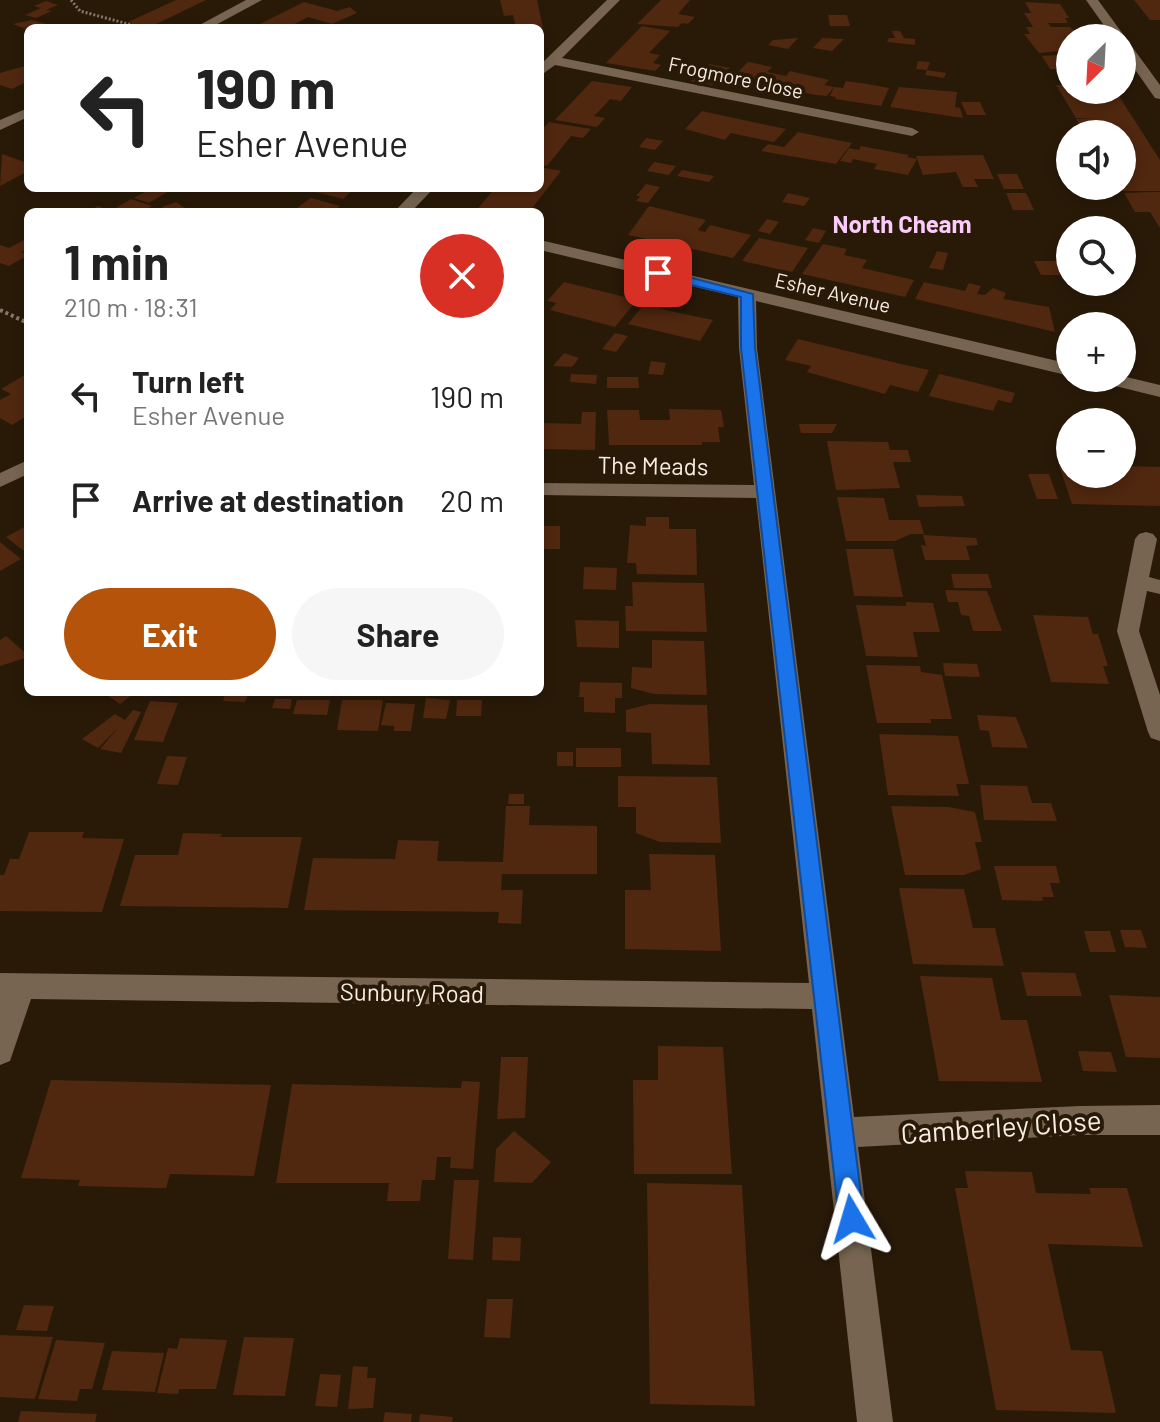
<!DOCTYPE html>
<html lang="en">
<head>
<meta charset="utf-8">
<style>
	:root { --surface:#fff; --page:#f6f6f6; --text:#222; --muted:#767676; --accent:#b45309 }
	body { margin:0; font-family:Barlow,sans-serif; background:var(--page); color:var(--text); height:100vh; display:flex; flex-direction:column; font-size:30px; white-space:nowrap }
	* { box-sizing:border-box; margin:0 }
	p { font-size:26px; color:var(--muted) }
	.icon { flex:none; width:44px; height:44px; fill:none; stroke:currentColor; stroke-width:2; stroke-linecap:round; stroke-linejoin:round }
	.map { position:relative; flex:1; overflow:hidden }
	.details { position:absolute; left:24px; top:208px; width:520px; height:488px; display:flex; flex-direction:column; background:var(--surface); border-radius:12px; box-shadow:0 4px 12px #0003 }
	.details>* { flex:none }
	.banner { position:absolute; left:24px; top:24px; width:520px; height:168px; border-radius:12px; box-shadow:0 4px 12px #0003; background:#fff; color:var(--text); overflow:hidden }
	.needle { width:52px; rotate:204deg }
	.buttons { position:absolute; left:1056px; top:24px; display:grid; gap:16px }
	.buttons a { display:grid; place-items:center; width:80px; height:80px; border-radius:50%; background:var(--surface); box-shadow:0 4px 12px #0003; font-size:40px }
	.pin { position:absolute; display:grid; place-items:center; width:68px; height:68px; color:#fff; margin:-34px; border-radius:16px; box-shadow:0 4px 12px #0006 }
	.me { position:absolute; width:88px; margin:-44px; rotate:353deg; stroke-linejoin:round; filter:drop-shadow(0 0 6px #0008) }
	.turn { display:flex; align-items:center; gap:28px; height:168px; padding:0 40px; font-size:36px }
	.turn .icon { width:104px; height:104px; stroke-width:2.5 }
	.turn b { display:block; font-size:56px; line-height:68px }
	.round { display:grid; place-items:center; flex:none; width:84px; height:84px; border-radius:42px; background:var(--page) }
	.summary { display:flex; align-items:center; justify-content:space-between; height:136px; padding:0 40px }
	h1 { font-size:48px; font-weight:700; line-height:60px }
	.action { display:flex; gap:16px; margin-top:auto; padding:16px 40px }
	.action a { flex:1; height:92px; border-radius:48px; background:var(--accent); color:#fff; font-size:32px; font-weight:700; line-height:92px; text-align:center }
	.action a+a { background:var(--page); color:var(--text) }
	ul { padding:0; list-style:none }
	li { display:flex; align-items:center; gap:24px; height:104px; padding:0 40px }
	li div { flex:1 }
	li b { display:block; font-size:30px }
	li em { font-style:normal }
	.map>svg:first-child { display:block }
	.building { fill:#50270f }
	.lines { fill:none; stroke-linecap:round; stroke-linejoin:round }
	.path-far1 { stroke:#857869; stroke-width:3; stroke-dasharray:2 2; stroke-linecap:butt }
	.path { stroke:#857869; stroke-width:4; stroke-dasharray:3 3; stroke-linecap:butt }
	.minor { fill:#776551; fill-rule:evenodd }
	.route { fill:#1a73e8; stroke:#114b97; stroke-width:2 }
	.labels { text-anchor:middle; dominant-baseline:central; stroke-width:8; stroke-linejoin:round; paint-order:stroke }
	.far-street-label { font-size:20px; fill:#f8ede2; stroke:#291a08 }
	.far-quarter-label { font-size:24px; font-weight:bold; fill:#fbccfb; stroke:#291a08 }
	.street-label { font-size:24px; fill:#f8ede2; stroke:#291a08 }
	.near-street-label { font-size:28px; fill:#f8ede2; stroke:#291a08 }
</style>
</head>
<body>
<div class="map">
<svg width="1160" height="1422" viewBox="0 0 1160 1422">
	<rect width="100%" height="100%" fill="#291a08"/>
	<g class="building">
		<polygon points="176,0 206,0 148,28 128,22"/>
		<polygon points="500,0 537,0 543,28 516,28 513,15 504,16"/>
		<polygon points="661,0 690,0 678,14 695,17 688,24 682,23 678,27 637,24"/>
		<polygon points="1134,0 1160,0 1160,20 1150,20"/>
		<polygon points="46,1 58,5 46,10 52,11 36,18 25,15 41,8 34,6"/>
		<polygon points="304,2 337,11 350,7 357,13 332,24 308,17 287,28 252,28"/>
		<polygon points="1025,2 1060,4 1069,18 1065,18 1068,23 1048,23 1051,27 1070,27 1081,38 1070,38 1070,50 1039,53 1024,34 1030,34 1026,27 1033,27 1024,13 1031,13"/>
		<polygon points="828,15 847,15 850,26 830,26"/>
		<polygon points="32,20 46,24 28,30 13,24"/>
		<polygon points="642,26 670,31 649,53 660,55 653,63 661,65 655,71 606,63"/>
		<polygon points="892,31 900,31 904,38 915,39 915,45 887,42 889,38 895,38"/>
		<polygon points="798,38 788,49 768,45 773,40"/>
		<polygon points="822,38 844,39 832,51 813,48"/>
		<polygon points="1056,55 1070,55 1070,83 1057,69 1050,69 1042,56"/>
		<polygon points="918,61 930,62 927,70 946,73 944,78 925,75 927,70 916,69"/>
		<polygon points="748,62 772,67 767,72 786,76 790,71 829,80 824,85 834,87 827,96 816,95 731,79"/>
		<polygon points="709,64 730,68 713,85 691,81"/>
		<polygon points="28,65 28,81 12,89 0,85 0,73"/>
		<polygon points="592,81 632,87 621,101 610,99 602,108 594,116 605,118 597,127 555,120"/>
		<polygon points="846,81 867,84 889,88 881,106 835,99 836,97 830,96 834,87 843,88"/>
		<polygon points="1056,85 1070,85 1070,90 1115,90 1160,160 1160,191 1118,191 1115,186 1122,186 1122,134 1085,134 1076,119 1095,119 1076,118"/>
		<polygon points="899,87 957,92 955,107 960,108 963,118 890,107"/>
		<polygon points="961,102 980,102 986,115 967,115"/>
		<polygon points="702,111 743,120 786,129 774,142 731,133 725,140 685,129"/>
		<polygon points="549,122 591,129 583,138 571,136 547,166 540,165 540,132"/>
		<polygon points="798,132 822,137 852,143 836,164 761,151 768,144 784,147"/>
		<polygon points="646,138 663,141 655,150 639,147"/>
		<polygon points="861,146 909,155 907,157 917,159 908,175 874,169 877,164 853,159 851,163 840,161 849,148 859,150"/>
		<polygon points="2,154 28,163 28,171 0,186"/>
		<polygon points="983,155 994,179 974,179 978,187 963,187 956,172 923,175 916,156"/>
		<polygon points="654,162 676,166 669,175 647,171"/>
		<polygon points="540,167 561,171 529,212 475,212 495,188 540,188"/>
		<polygon points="682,170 714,176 709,182 677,176"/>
		<polygon points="997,174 1017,174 1024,189 1004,189"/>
		<polygon points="646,184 660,187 648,203 636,201 640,196 636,196"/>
		<polygon points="151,188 169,191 149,203 134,198"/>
		<polygon points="300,188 355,188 343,199"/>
		<polygon points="1153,192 1160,192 1160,228 1150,212 1135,212 1124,193"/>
		<polygon points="788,193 810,198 804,206 782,202"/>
		<polygon points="1006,193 1026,193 1034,210 1013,210"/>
		<polygon points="311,198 340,206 332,212 291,212"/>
		<polygon points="131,199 152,206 142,212 87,212 98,206 111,211"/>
		<polygon points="176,202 189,211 169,212 162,207"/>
		<polygon points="649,206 706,220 698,230 705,232 710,225 751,235 733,258 628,235"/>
		<polygon points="767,219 779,222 770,234 758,231"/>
		<polygon points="813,228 826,231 819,243 805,240"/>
		<polygon points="28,238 28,249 21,252 28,255 9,266 0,263 0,245 9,248"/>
		<polygon points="759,238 784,243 808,248 792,272 742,261"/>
		<polygon points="823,244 847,249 844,255 867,260 862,268 914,280 905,297 802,274"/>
		<polygon points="937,251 948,253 943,270 929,268"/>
		<polygon points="1034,261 1057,261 1064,275 1041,275"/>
		<polygon points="564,282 613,294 637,300 615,327 550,310 556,303 547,301"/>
		<polygon points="924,282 965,291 969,283 981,286 977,294 985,295 993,288 1006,293 1003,299 1049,307 1055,332 915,299"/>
		<polygon points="644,304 670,311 713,320 700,341 628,324"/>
		<polygon points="615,333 628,336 616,352 602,349"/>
		<polygon points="798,339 901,364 929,370 918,392 890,385 885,394 807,372 811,366 785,360"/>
		<polygon points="564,353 579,358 572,367 553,366"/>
		<polygon points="651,361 666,363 663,375 648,374"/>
		<polygon points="28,373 28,415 12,425 0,418 0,400 11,394 1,389"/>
		<polygon points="571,374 597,375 596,384 570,382"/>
		<polygon points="939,374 969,381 1015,393 1011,403 998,400 993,411 929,396"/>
		<polygon points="607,377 638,377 639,388 607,388"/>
		<polygon points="669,409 721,410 724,427 718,427 720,442 702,442 702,445 609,445 607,410 639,410 640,420 670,420"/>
		<polygon points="582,412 596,412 595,450 540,449 540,423 581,424"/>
		<polygon points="799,424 837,424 832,433 801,433"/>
		<polygon points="827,441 888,442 890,450 908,450 911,462 893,462 900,488 836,490"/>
		<polygon points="1059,465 1070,465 1070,474 1122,474 1122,466 1160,467 1160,506 1072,504"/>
		<polygon points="1028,474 1049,474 1058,499 1037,499"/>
		<polygon points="916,495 962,496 965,506 919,507"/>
		<polygon points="837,497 884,498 889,520 920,520 924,534 911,534 895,541 846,541"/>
		<polygon points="646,517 669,517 669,529 696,529 697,575 637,574 636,563 627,563 630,525 646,526"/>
		<polygon points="28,525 28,554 6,537"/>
		<rect x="540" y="526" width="20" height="23"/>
		<polygon points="923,535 976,538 978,545 966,546 970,560 925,560 921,545 926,546"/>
		<polygon points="0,542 21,559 0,571"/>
		<polygon points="846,549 893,549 903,597 854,596"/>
		<polygon points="584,567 617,568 616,590 583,589"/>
		<polygon points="951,574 988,574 992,588 954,588"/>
		<polygon points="632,582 704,583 707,632 626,631 625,606 633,606"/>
		<polygon points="945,590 987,591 1002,631 973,631 969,616 961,615 958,602 948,602"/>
		<polygon points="906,602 933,603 940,632 913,632 918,657 866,656 856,605 906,606"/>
		<polygon points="1033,615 1088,617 1093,634 1098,634 1108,666 1103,666 1109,684 1051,682"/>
		<polygon points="575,620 619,621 619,648 577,647"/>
		<polygon points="6,636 28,655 28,657 0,666 0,640"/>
		<polygon points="652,640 704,641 707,695 654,694 631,688 632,667 652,668"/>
		<polygon points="943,663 977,664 980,677 945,676"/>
		<polygon points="866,665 920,666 921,672 942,675 952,719 931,719 931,723 877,723"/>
		<polygon points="580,682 622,683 622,698 615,698 615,713 584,712 584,697 579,697"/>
		<polygon points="103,692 136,692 120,704"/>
		<polygon points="226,692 249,692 245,702 223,701"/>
		<polygon points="426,698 450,700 446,719 423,718"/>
		<polygon points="275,699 292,699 290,709 272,708"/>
		<polygon points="297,700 330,700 327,715 293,714"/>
		<polygon points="342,700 383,700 378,731 337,730"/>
		<polygon points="457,700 482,700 481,716 456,716"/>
		<polygon points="150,701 178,703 163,742 134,740"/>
		<polygon points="386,703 415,704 411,731 394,731 394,726 381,725"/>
		<polygon points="650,704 707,705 710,765 652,764 651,733 626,732 626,710"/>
		<polygon points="133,710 141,712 121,753 100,749 118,728 98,748 82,739 115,714 125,720"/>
		<polygon points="977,715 1016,717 1028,748 992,747 989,731 980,730"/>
		<polygon points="879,734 958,736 969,784 956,784 959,796 888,795"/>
		<rect x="576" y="748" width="45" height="19"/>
		<rect x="557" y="752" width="16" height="14"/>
		<polygon points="167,756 187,757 178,785 157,784"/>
		<polygon points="618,776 717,777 721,843 660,842 636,833 636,807 618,807"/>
		<polygon points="980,785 1027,786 1032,803 1051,803 1057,821 984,820"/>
		<polygon points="509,794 524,794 524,804 508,804"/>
		<polygon points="506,806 530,806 529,825 597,826 597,874 502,874 501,890 523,890 521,924 498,923 499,912 304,910 313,858 395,859 398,840 439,841 437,861 503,862"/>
		<polygon points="891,806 948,807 975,812 982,842 975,842 981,869 964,875 905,875"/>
		<polygon points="29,832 84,832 82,838 124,839 102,912 0,911 0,875 4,875 10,859 19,859"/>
		<polygon points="183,833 222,834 220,837 302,837 288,908 120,906 135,855 178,855"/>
		<polygon points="649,854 715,855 721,951 625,949 625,890 651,890"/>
		<polygon points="994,866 1056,866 1060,883 1050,883 1054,897 1042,897 1043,901 1002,900"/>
		<polygon points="899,888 964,889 973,928 995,928 1004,966 913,964"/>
		<polygon points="1120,930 1141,930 1147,948 1125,947"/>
		<polygon points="1084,931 1110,931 1116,952 1090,952"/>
		<polygon points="1021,972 1075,973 1082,996 1027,996"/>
		<polygon points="920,976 992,978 1001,1020 1027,1020 1042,1082 939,1081"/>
		<polygon points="1109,995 1160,997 1160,1058 1126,1057"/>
		<polygon points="658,1046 723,1047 732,1174 634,1174 633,1080 658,1080"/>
		<polygon points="1078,1051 1111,1052 1117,1072 1083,1071"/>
		<polygon points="501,1057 528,1057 525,1118 497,1119"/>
		<polygon points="51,1080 271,1085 254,1176 170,1174 166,1188 154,1188 78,1186 80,1180 21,1178"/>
		<polygon points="462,1081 480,1082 473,1169 450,1168 451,1157 437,1157 435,1180 422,1180 420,1201 387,1201 389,1183 276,1183 292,1084 461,1088"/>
		<polygon points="514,1131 551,1162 532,1183 494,1182 496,1149"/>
		<polygon points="965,1171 1032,1172 1036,1193 1091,1194 1089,1188 1127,1188 1143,1247 1048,1244 1071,1350 1102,1351 1116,1413 996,1410 955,1188 968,1188"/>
		<polygon points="454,1180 479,1180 473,1260 448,1259"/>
		<polygon points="647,1183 742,1185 755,1406 650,1404"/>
		<polygon points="493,1237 521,1238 520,1261 492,1260"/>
		<polygon points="487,1299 513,1299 510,1338 484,1337"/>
		<polygon points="24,1305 54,1306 47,1331 16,1330"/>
		<polygon points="0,1335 53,1337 35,1399 0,1397"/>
		<polygon points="244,1337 294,1338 285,1396 233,1395"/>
		<polygon points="180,1338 227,1340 216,1389 179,1389 178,1394 157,1393 168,1348 177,1349"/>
		<polygon points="56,1340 105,1343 92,1389 80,1389 77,1401 38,1399"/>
		<polygon points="112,1351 164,1353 155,1392 102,1390"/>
		<polygon points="353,1366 368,1367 367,1378 376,1378 373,1408 348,1409"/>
		<polygon points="320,1374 341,1375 337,1407 315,1406"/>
		<polygon points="21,1411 97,1414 95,1422 18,1422"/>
		<polygon points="385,1412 412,1414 411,1422 383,1422"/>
		<polygon points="420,1414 453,1417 452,1422 419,1422"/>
	</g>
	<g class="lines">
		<polyline class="path-far1" points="71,0 80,11 143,28"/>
		<polyline class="path" points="0,310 28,323"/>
		<g class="minor">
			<polygon points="246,0 262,0 210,28 194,28"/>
			<polygon points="607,0 620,0 562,58 912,128 919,132 912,136 555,65 540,76 540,65"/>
			<polygon points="1086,0 1098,0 1160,85 1160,99 1155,98 1122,51 1122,38 1113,38"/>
			<polygon points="28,108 28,117 0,130 0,120"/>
			<polygon points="417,188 434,188 411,212 394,212"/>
			<polygon points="540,240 1070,364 1070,376 756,301 757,348 854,1117 1080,1106 1160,1105 1160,1135 1080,1135 858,1147 893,1422 857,1422 812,1009 31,999 10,1061 0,1065 0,973 809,983 756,498 540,495 540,483 754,485 739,348 738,297 540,250"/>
			<polygon points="1122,376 1160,385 1160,397 1099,382 1097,378"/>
			<polygon points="28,460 28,474 0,487 0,473"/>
			<polygon points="1146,532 1153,534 1157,539 1149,577 1160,580 1160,594 1147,591 1139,631 1160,695 1160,741 1151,738 1148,732 1117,631 1135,539 1139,534"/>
		</g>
	</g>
	<polygon class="route" points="658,269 753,294 755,348 864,1219 860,1228 852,1231 843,1228 839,1219 741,348 741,297 654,276 654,271"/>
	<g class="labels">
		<g class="far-street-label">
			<text transform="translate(736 77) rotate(12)">Frogmore Close</text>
			<text transform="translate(833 292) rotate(13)">Esher Avenue</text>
		</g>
		<g class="far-quarter-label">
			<text x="902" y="223">North Cheam</text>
		</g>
		<g class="street-label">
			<text transform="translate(653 465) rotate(1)">The Meads</text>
			<text transform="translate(412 992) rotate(1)">Sunbury Road</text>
		</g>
		<g class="near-street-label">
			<text transform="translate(1001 1126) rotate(-4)">Camberley Close</text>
		</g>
	</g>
</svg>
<div class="buttons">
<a><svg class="needle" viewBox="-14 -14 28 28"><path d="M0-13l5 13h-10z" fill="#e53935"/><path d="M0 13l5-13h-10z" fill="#767676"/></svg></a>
<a><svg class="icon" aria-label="sound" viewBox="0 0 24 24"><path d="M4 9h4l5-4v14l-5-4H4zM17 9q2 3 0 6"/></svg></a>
<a><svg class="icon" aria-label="search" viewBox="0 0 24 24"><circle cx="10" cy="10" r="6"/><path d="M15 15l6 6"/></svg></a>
<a>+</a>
<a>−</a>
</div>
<div class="pin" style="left:658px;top:273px;background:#d93025"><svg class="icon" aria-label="arrive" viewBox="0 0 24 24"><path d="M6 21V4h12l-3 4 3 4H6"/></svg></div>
<svg class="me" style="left:852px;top:1219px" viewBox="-20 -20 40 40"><path d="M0-17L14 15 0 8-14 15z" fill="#1a73e8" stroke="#fff" stroke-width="4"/></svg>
<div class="banner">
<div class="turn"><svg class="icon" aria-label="left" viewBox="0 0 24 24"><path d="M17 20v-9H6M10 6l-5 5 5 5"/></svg><div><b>190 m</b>Esher Avenue</div></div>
</div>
<section class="details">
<div class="summary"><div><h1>1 min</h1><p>210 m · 18:31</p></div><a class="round" style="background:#d93025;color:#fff"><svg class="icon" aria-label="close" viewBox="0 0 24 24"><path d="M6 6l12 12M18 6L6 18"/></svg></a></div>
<ul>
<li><svg class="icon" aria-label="left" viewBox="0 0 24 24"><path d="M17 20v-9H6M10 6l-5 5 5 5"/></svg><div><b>Turn left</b><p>Esher Avenue</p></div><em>190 m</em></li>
<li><svg class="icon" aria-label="arrive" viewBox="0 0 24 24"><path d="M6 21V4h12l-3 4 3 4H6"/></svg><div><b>Arrive at destination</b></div><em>20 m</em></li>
</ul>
<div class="action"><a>Exit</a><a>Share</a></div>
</section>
</div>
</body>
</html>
